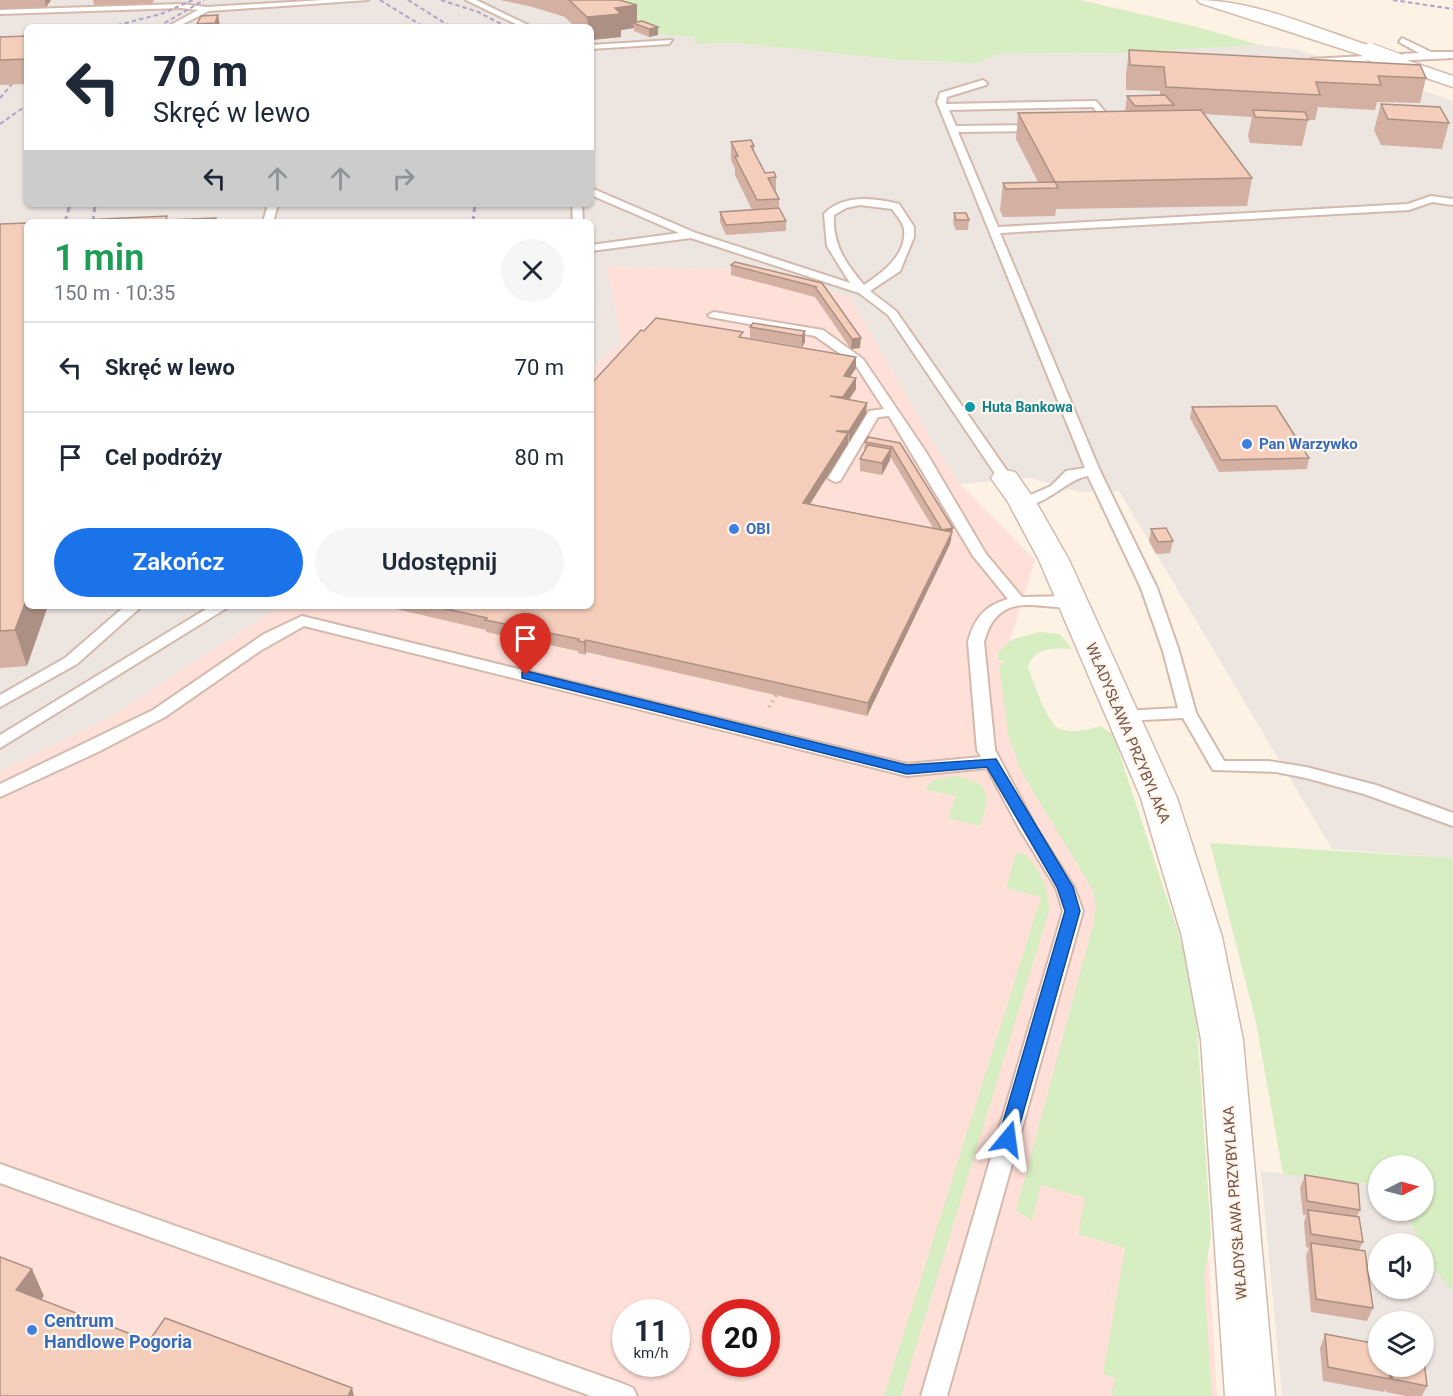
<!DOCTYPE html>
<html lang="pl">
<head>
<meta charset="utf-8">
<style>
	:root { --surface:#fff; --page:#f6f6f7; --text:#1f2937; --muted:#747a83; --line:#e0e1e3; --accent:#1a73e8 }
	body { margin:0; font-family:Roboto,sans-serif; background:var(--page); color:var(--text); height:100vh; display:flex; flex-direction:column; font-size:22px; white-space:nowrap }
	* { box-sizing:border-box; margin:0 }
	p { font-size:20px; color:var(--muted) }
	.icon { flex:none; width:33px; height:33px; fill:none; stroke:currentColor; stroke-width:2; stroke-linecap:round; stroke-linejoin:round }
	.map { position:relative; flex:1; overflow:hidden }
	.drawer { position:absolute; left:24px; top:219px; width:570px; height:390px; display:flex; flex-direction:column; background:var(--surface); border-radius:9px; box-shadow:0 2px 4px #0004 }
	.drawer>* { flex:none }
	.top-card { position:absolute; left:24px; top:24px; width:570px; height:183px; border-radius:9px; box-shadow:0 2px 4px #0004; background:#fff; color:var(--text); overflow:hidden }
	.needle { width:39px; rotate:84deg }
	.controls { position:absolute; left:1368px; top:1155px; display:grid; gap:12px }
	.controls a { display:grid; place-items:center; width:66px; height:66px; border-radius:50%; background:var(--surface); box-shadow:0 2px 4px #0004; font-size:30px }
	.speed { position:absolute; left:612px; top:1299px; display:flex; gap:12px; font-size:30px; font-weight:700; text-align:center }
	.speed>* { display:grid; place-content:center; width:78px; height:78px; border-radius:50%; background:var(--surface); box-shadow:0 2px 4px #0004; line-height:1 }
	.speed small { font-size:15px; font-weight:400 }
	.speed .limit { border:9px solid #d22; background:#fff; color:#111 }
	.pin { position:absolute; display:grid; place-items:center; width:51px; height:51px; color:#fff; margin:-62px -26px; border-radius:50% 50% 50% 0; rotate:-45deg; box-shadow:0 0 6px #0007 }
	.pin .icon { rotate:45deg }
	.me { position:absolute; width:66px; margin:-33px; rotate:16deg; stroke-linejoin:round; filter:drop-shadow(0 0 4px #0008) }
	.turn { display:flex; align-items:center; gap:21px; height:126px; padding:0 30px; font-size:27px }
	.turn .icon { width:78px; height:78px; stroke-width:2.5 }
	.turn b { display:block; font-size:42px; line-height:51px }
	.lanes { display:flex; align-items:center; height:57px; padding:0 30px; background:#0003; justify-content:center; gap:30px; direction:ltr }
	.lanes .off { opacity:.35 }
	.round { display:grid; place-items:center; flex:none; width:63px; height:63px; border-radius:32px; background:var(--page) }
	.headline { display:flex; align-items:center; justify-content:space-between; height:102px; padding:0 30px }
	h1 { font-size:36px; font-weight:600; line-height:45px; color:#1e9e55 }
	.action { display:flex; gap:12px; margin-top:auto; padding:12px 30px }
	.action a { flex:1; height:69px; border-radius:36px; background:var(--accent); color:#fff; font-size:24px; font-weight:600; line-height:69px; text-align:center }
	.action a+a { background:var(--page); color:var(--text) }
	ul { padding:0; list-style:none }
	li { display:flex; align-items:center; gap:18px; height:90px; padding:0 30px; border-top:2px solid var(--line) }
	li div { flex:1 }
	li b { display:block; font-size:22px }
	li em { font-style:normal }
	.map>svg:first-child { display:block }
	.commercial { fill:#ffe0d8; fill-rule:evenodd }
	.industrial { fill:#ede5e0; fill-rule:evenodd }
	.green { fill:#d7edc2 }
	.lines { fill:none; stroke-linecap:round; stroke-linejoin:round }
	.lane-casing { stroke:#d3baad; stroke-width:4 }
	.street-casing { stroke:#d3baad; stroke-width:3 }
	.secondary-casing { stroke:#d6baaa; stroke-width:3 }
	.path { stroke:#dab09e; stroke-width:4; stroke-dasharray:1.5 4.5; stroke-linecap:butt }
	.lane { fill:#fff; fill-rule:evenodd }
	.street { fill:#fff; fill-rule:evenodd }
	.secondary { fill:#fff; fill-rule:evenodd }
	.rail-far1 { stroke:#b3a2c9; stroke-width:2; stroke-dasharray:4.5 3; stroke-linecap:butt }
	.rail { stroke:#b3a2c9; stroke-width:3; stroke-dasharray:6 4; stroke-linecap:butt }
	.secondary-bridge-casing { stroke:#d6baaa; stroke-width:19; stroke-linecap:butt }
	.secondary-bridge { stroke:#fff; stroke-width:17 }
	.wall { fill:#d3b0a1 }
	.shaded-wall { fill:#ac9083 }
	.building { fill:#f5cdbb; stroke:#ac9083; stroke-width:1.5 }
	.route { fill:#1a73e8; stroke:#114b97; stroke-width:1.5 }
	.culture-dot { fill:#0f9aa8; stroke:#fff6ed; stroke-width:2 }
	.shop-dot { fill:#3f7fe0; stroke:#fff6ed; stroke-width:2 }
	.labels { text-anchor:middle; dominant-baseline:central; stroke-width:4.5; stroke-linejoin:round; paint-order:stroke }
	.far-culture-label { font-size:14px; font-weight:bold; fill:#0d838f; stroke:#fff6ed; text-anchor:start }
	.shop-label { font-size:15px; font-weight:bold; fill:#366cbe; stroke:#fff6ed; text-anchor:start }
	.street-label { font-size:15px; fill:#795548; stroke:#fff6ed }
	.near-shop-label { font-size:18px; font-weight:bold; fill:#366cbe; stroke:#fff6ed; text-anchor:start }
</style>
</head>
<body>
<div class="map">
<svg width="1453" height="1396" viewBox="0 0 1453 1396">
	<rect width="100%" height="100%" fill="#fef2e5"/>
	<path class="commercial" d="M607,266L745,270L850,297L937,449L960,484L1035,560L1008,647L1185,1073L1207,1234L1217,1396H0V771L112,716L280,606H591V369L621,341ZM626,1312H676V1364H626ZM716,1312H766V1364H716Z"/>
	<g class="industrial">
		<path d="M0,0H542L659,34L694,37L697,44L737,43L899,60L977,63L997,54L1120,53L1260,45L1296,49L1453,101V858L1332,849L1119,491L1079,492L1030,478L960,484L937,449L850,297L745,270L607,266L621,341L591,369V222H27V606H280L112,716L0,771ZM27,27H591V204H27Z"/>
		<path d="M1261,1171L1378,1185V1210L1404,1211L1421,1243L1378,1244V1288H1424V1249L1453,1292V1396H1282ZM1378,1322H1424V1366H1378Z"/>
	</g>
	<g class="green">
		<polygon points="542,0 1080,0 1197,27 1260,45 1120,53 997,54 977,63 899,60 737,43 696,44 694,37 659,34"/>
		<path d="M1040,632L1060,634L1072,649C1055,648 1035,647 1028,666C1031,678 1048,723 1058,728C1070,734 1088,730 1100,726L1113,734L1183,947L1195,999L1211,1235L1204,1277L1212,1396H1111L1115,1378L1103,1374L1125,1248L1078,1234L1085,1198L1041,1185L1032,1220L1016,1211L1093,925L1096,905L1092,889L1021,771L1008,735L999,663L1004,664V660H998V652L1013,639Z"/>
		<path d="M955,776C991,782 992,796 980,826L948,818L956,796L925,789L934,780Z"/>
		<polygon points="1210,843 1453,858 1453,1292 1432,1265 1424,1244 1421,1243 1404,1211 1424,1210 1424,1166 1378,1166 1378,1185 1283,1174 1256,1022"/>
		<path d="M1023,853C1039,864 1050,893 1049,911L901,1396H884L1041,897L1006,888L1016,854Z"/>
	</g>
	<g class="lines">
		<g class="lane-casing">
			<g id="lane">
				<polygon points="324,0 368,0 209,11 177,27 167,27 198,10 181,8 0,14 0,10 181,4 207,7"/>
				<polygon points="466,0 476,0 532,27 522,27"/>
				<polygon points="1402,38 1431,52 1453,52 1453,58 1311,65 1307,62 1311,59 1419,53 1399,42"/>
				<polygon points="672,40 669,44 591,49 591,45"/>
				<path d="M983,80L987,83L986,85L947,97L946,104L1096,101L1117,126L1112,129L1103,128L1101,126L1105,123L1093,107L949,110L956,126L1039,125L1044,128L1039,131L958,132L998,227L1408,204L1431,196L1453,199V205L1432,202L1409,210L1000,233L1100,471L1157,588L1179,651L1196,713L1224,761H1268L1306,767L1376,785L1453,813V826L1364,794L1306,778L1276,772L1213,770L1183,718L1123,721L1115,716L1123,711L1178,708L1163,651L1141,588L1088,476C1066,479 1042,511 1017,505L1015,502L1051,486L1066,471L1085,468L937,102L940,93Z"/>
				<path d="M591,188L696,233L850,283L827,246L824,214C843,194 874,198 899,204L914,227V237L900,271L870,291L896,311L1012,478L1010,481H1000L888,315L859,293L691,238L591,251V245L679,233L591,195ZM860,205L892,209C896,215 903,222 904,229C907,255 882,273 864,285C846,264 832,244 834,215L846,208Z"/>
				<polygon points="268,204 278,204 273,222 263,222"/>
				<polygon points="572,204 582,204 583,222 573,222"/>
				<path d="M714,312L823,330L863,359L926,452L986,554L1022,597L1071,596L1079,601C1059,622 1001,577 984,642L995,750L1036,827L1074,887L1083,911L947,1396H921L1063,911L1056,888L1019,828L987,768L907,776L304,626L260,651L165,717L98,752L0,797V784L153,710L264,634L302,616L907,764L981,757L977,750L968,642C974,619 984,606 1008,599L973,556L889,416L878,417L840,481L835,482L828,478L869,411L884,409L855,364L815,336L710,317L708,315Z"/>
				<polygon points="125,606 142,606 77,664 0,707 0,695 65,658"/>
				<polygon points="211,606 230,606 0,748 0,735"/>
				<polygon points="0,1164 624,1384 633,1388 637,1396 591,1396 0,1183"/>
			</g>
		</g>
		<g class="street-casing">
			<polygon id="street" points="1005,470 1015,472 1036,502 1069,560 1177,798 1222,937 1243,1040 1275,1396 1225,1396 1201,1040 1182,937 1141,798 1039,560 1008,502 991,478 995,472"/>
		</g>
		<g class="secondary-casing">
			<g id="secondary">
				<path d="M1197,0C1255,0 1321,30 1376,48L1378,52L1376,56H1364L1200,3Z"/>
				<polygon points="1400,58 1453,76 1453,87 1394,67 1392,63 1394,59"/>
			</g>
		</g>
		<polyline class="path" points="769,707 776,695"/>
		<use href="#lane" class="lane"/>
		<use href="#street" class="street"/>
		<use href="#secondary" class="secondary"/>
		<g class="rail-far1">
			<polyline points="380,0 424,27"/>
			<polyline points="408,0 451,27"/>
			<polyline points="441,0 478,12 507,27"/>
			<polyline points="1393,0 1453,9"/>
			<polyline points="110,27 161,14 193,0"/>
			<polyline points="158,27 204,0"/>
			<polyline points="0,98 12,84"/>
			<polyline points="0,124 27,105"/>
		</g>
		<g class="rail">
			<polyline points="65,222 70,204"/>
			<polyline points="93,222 95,204"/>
			<polyline points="473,222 475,204"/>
		</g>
		<g class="secondary-bridge-casing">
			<polyline id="secondary-bridge" points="1370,52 1400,63"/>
		</g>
		<use href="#secondary-bridge" class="secondary-bridge"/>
	</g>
	<g class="wall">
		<polygon points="0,0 51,0 46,7 0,9"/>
		<polygon points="93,0 154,0 152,4 94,5"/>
		<polygon points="500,0 619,0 637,5 637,22 658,35 649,37 634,31 634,28 621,30 621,37 591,40 591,27 575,27 565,17 529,6"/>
		<polygon points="218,15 220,27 198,27 197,24"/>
		<polygon points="27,36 27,84 0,85 0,37"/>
		<polygon points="1129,50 1426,78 1420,103 1377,102 1375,110 1318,107 1315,120 1308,120 1302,146 1250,143 1248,136 1252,117 1204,114 1252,178 1247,206 1056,209 1055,216 1003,217 1000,210 1003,183 1038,182 1016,139 1018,113 1125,112 1127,96 1160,95 1160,91 1126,90 1126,74"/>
		<polygon points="1381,104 1449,123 1442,149 1381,145 1374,130"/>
		<polygon points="731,142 754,146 754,152 765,173 776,177 776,192 779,199 779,208 786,221 786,231 726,235 720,222 720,212 752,210 735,175 735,169 731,160"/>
		<polygon points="954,213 969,220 968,230 956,230 953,223"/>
		<polygon points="0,224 27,666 0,668"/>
		<polygon points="731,265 822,283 860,348 851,349 815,297 731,275"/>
		<polygon points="750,327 805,331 805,342 802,347 750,338"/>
		<polygon points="743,338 856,357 856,368 850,377 856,389 848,400 866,414 810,504 933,528 891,458 890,458 890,460 882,475 860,471 860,459 864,452 865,442 900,443 952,540 951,540 950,544 867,716 586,652 585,655 578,653 578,651 486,632 486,630 396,609 395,606 591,606"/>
		<polygon points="1192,407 1309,458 1307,469 1219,472 1190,418"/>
		<polygon points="1151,529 1173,541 1170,553 1156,554 1149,541"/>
		<polygon points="1305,1175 1360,1210 1357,1217 1363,1242 1359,1250 1373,1308 1367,1321 1311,1312 1306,1256 1309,1248 1306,1247 1304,1223 1306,1215 1303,1215 1300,1188"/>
		<polygon points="1325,1334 1378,1366 1424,1366 1427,1386 1422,1396 1406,1396 1386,1392 1386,1389 1384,1392 1323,1381 1320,1348"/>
	</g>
	<g class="shaded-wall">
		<polygon points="45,0 51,0 46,7"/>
		<polygon points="637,5 637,25 633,23 634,28 621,30 621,37 591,40 591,27 588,27 587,17 615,8"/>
		<polygon points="218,15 220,27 216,27 215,23"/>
		<polygon points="658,27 658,35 649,37 649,29"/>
		<polygon points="805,331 805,342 802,347 802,336"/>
		<polygon points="861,338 860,348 851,349 852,339"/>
		<polygon points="856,357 856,368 843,387 844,376"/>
		<polygon points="856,378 856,389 843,409 843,397"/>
		<polygon points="867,403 866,414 849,442 849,431"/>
		<polygon points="848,433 848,444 803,515 803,503"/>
		<polygon points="891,449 890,460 882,475 882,463"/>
		<polygon points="953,528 950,544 867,716 868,703 942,530"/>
		<polygon points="27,598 27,606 48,606 27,666 15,630"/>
		<polygon points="586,640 586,652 585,655 584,642"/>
		<polygon points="32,1269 44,1296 28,1317 16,1290"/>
		<polygon points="352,1388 354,1396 348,1396"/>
	</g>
	<g class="building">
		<polygon points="569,0 619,0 637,5 615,8 621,14 587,17"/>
		<polygon points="218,15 215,23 197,24 201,16"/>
		<polygon points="642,21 658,27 649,29 633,23"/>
		<polygon points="27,36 27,59 0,60 0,37"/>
		<polygon points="1129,50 1420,65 1426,78 1378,76 1381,85 1316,82 1320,95 1166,87 1164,67 1130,65"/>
		<polygon points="1165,95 1174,105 1135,106 1127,96"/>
		<polygon points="1381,104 1440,107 1449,123 1388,119"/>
		<polygon points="1201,110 1252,178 1055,182 1018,113"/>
		<polygon points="1253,110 1305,112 1308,120 1255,117"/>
		<polygon points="751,140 754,146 751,146 765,173 774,172 776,177 768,178 779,199 757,200 735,157 738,156 731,142"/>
		<polygon points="1055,182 1058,188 1006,189 1003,183"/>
		<polygon points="779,208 786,221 726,225 720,212"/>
		<polygon points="954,213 966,213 969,220 956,220"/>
		<polygon points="167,216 166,220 216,218 214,222 38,222"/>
		<polygon points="27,223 27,598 15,630 0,631 0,224"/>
		<polygon points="735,262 822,283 861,338 852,339 815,287 817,287 731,265"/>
		<polygon points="656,318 743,332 739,337 856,357 844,376 856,378 843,397 830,396 867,403 849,431 836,431 848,433 803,503 952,532 868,703 586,640 584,642 578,641 579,639 485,620 487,618 433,606 591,606 591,384 641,330 644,331"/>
		<polygon points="753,323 805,331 802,336 750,327"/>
		<polygon points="1276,406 1309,458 1221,460 1192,407"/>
		<polygon points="868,437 900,443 953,528 942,530 892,447 865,442"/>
		<polygon points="868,445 891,449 882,463 860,459"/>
		<polygon points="1166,528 1173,541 1158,542 1151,529"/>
		<polygon points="1305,1175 1358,1184 1360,1210 1307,1201"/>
		<polygon points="1308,1210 1359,1217 1363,1242 1311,1234"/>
		<polygon points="1311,1243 1365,1251 1373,1308 1316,1299"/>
		<polygon points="0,1257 32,1269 16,1290 149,1341 165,1318 352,1388 348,1396 0,1396"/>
		<polygon points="1325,1334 1378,1344 1378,1366 1389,1366 1390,1379 1328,1367"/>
		<polygon points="1424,1361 1427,1386 1392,1379 1391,1366 1424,1366"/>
	</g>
	<polygon class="route" points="526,671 907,765 996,759 1073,887 1080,911 1014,1145 1008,1147 1001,1145 998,1139 1065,911 1057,887 987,767 907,774 522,678 522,672"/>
	<circle class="culture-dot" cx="970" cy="407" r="6"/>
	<g class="shop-dot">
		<circle cx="1247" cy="444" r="6"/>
		<circle cx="734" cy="529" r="6"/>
		<circle cx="32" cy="1330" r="6"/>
	</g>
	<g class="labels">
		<g class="far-culture-label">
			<text x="982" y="407">Huta Bankowa</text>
		</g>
		<g class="shop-label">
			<text x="1259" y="444">Pan Warzywko</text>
			<text x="746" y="529">OBI</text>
		</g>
		<g class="street-label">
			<text transform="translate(1128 733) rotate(67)">WŁADYSŁAWA PRZYBYLAKA</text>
			<text transform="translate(1235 1203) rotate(-94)">WŁADYSŁAWA PRZYBYLAKA</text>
		</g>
		<g class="near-shop-label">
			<text x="44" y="1320">Centrum<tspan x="44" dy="21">Handlowe Pogoria</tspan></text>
		</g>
	</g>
</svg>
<div class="controls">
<a><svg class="needle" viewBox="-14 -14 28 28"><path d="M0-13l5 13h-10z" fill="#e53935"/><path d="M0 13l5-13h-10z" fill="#747a83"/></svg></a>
<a><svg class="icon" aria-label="sound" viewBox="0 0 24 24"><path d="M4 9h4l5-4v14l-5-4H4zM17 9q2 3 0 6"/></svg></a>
<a><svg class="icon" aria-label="layers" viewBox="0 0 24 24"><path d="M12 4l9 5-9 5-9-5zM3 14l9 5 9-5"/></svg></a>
</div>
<div class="speed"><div>11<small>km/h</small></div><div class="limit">20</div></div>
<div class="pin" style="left:526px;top:675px;background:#d93025"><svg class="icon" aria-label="arrive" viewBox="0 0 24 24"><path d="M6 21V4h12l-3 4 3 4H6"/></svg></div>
<svg class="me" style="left:1008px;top:1139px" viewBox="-20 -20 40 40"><path d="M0-17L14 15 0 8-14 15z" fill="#1a73e8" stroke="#fff" stroke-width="4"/></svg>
<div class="top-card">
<div class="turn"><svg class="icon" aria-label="left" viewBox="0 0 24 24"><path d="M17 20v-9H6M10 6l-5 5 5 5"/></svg><div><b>70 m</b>Skręć w lewo</div></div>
<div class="lanes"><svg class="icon" aria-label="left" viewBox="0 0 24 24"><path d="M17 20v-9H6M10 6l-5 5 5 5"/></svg><svg class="icon off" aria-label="ahead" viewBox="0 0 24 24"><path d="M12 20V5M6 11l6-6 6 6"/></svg><svg class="icon off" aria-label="ahead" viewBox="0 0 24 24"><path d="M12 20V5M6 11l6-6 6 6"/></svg><svg class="icon off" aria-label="right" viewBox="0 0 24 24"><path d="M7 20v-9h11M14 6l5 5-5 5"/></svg></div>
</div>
<section class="drawer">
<div class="headline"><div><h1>1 min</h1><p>150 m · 10:35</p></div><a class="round"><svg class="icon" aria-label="close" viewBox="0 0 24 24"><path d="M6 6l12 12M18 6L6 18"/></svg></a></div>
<ul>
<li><svg class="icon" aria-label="left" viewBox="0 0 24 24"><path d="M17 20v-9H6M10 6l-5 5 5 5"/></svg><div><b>Skręć w lewo</b></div><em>70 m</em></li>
<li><svg class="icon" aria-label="arrive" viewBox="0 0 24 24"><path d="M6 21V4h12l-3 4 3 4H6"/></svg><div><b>Cel podróży</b></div><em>80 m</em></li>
</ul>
<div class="action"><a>Zakończ</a><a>Udostępnij</a></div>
</section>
</div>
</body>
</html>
